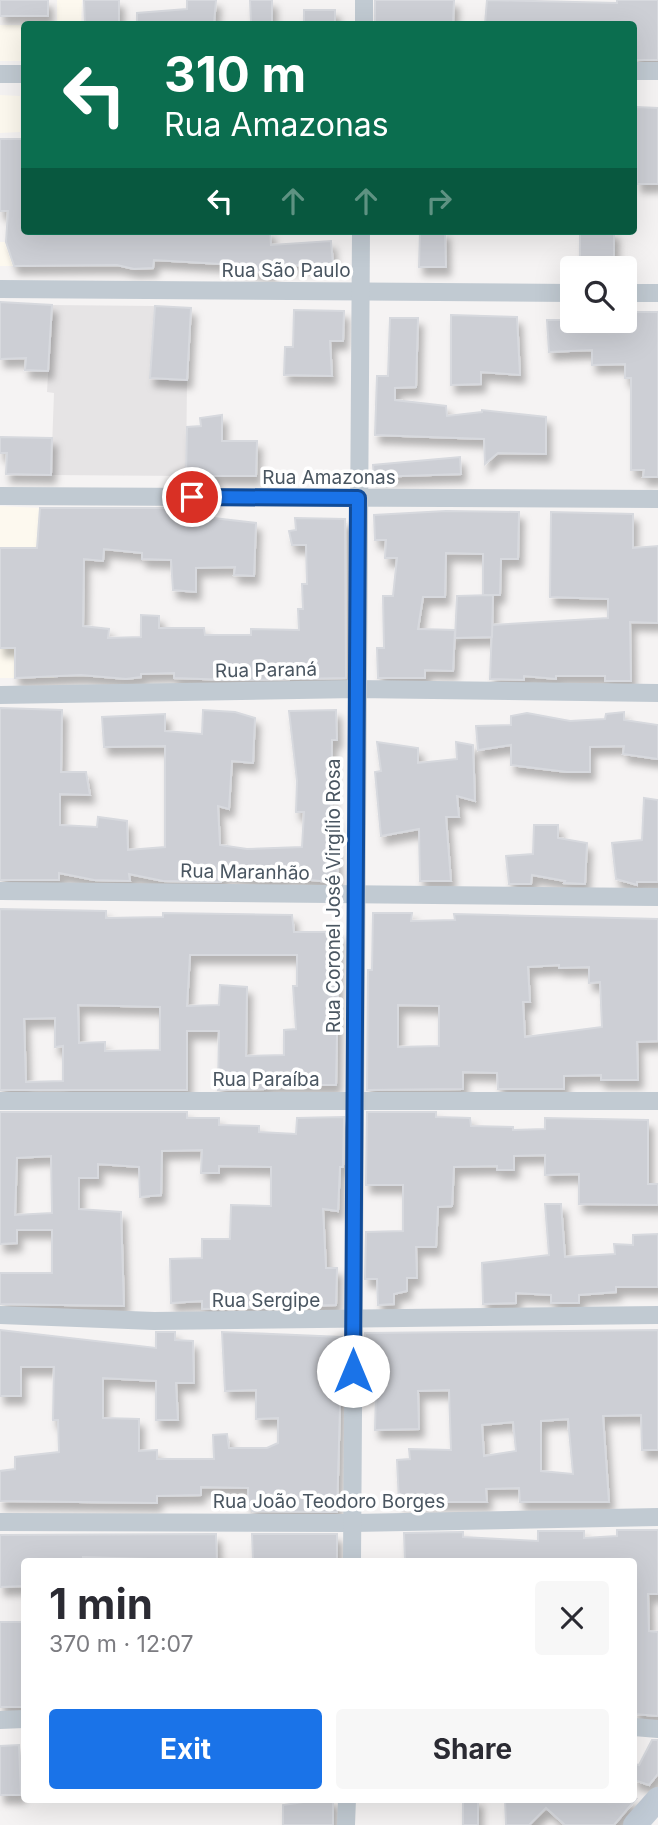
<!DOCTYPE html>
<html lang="en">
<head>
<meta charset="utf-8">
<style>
	:root { --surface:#fff; --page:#f7f7f7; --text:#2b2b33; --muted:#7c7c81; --accent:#1a73e8 }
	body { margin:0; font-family:Inter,sans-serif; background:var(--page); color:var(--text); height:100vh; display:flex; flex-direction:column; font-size:26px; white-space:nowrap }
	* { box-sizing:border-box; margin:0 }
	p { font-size:23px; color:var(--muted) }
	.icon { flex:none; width:38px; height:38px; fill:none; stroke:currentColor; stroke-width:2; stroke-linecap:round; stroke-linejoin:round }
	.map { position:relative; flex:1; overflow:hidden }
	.details { position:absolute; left:21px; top:1558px; width:616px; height:245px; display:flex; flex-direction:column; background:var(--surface); border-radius:7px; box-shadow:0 7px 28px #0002 }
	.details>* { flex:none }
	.banner { position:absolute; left:21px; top:21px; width:616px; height:214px; border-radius:7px; box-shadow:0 7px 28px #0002; background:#0b6e4f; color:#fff; overflow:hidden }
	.fabs { position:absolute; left:560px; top:256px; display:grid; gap:14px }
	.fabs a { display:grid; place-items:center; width:77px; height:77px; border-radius:7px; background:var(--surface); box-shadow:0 7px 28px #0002; font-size:35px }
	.pin { position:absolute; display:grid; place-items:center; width:60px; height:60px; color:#fff; margin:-30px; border:4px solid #fff; border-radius:50%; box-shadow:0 2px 7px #0007 }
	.me { position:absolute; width:77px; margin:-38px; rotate:0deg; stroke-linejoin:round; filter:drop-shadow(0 0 5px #0008) }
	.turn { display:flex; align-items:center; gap:24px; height:147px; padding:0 28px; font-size:32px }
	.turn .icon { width:91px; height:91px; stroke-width:2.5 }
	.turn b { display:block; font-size:49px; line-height:60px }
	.lanes { display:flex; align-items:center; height:66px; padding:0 28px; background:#0003; justify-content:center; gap:35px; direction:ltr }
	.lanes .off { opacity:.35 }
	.round { display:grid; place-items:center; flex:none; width:74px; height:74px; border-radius:7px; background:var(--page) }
	.summary { display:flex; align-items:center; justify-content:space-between; height:119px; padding:0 28px }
	h1 { font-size:42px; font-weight:700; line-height:52px }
	.cta { display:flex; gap:14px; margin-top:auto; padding:14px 28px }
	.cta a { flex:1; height:80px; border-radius:7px; background:var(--accent); color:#fff; font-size:28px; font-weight:700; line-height:80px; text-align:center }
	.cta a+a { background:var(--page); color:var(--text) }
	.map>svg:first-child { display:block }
	.commercial { fill:#fdf9ef }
	.education { fill:#e6e4e5 }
	.building { fill:#cdcfd5; stroke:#d7d9de; stroke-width:2; fill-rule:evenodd; filter:url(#shadow) }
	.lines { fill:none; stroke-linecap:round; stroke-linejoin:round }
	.street { stroke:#c1cad2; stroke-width:18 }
	.secondary { stroke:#c1cbd6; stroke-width:24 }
	.route-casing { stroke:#114b97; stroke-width:18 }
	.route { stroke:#1a73e8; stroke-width:12 }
	.labels { text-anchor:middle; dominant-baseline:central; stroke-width:7; stroke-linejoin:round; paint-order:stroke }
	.street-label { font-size:19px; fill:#4a5661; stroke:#fff }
</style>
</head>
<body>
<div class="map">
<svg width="658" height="1825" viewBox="0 0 658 1825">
	<defs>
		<filter id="shadow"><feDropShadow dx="4.5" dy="8" stdDeviation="3.5" flood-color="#0004"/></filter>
	</defs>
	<rect width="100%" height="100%" fill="#f5f3f3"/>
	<g class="commercial">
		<polygon points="57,0 82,0 81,24 57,24"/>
		<rect x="0" y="25" width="24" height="36"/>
		<polygon points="0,95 20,96 20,132 0,133"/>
		<polygon points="0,242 6,242 14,266 0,266"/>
		<polygon points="0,506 40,508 37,549 0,548"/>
		<polygon points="53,647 54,678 0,678 0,648"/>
	</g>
	<polygon class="education" points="52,305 155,306 150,377 187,380 186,476 51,475 54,393 47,392"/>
	<g class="building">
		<rect x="0" y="0" width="48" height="16"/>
		<polygon points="84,0 119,0 119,24 85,24"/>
		<polygon points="187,0 216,0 214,24 137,24 137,13 187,9"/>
		<polygon points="250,0 272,0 272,24 251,24"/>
		<polygon points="375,0 454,0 453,24 375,24"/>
		<polygon points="487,0 617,3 617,0 658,0 658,60 634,60 634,24 485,24"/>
		<rect x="304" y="10" width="31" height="14"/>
		<polygon points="636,107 658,108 658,184 637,184"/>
		<polygon points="0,139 24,139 24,231 270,231 271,245 331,241 333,264 272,266 272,274 221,264 154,260 153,268 134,269 117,265 14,266 6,242 8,211 0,211"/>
		<polygon points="420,231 445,231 446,267 419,267"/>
		<rect x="580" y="231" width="34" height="26"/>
		<polygon points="0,302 52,305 48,371 25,370 26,358 0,359"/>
		<polygon points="155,306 191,308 187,380 150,378"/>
		<polygon points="294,310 344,311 343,341 330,341 332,376 284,375 285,347 293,347"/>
		<polygon points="625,312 658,312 658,477 643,477 644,470 631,470 631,378 625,378 625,364 592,365 592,350 549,352 547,320 625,320"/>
		<polygon points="451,315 517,317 520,375 481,372 481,384 451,385"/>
		<polygon points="390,318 418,318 416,387 395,388 395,400 446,406 447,416 482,412 482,410 546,417 546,454 498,453 485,464 484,439 375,435 377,376 388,376"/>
		<polygon points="222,415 222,441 257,441 256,476 186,476 187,427 201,426 200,418"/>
		<polygon points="0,437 52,438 51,475 6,474 7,453 0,453"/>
		<polygon points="460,457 461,474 374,477 373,465"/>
		<polygon points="40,508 170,508 196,510 196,516 256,523 254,576 234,575 235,567 196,568 196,592 173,590 171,560 142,559 142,553 104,549 103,561 84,559 83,626 109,629 108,638 141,637 141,615 159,616 159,628 204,628 205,635 251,635 251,629 299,630 298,609 303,609 302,584 307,584 306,545 292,545 289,531 296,530 295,518 345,519 346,678 230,680 174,678 174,673 141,674 141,677 126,679 81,675 15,678 15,648 0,648 0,548 37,548"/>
		<polygon points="446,511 519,512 518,559 501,559 500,595 483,595 483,554 446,553 445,597 423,597 418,629 455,630 453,671 425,670 425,678 378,678 377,648 384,648 383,596 393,596 397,558 385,558 386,540 375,540 374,515"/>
		<polygon points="551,512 633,514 633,548 658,546 658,623 630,622 631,681 605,681 605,676 556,676 556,679 524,676 524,680 490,679 492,625 608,618 608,599 550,597"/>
		<polygon points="493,595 492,637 455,638 457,596"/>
		<polygon points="0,708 62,710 61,772 86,772 90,795 60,794 60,825 97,827 98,817 127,821 128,850 165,847 165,746 104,747 102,717 165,714 165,731 202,734 203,710 235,712 255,718 253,763 232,761 229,809 218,806 220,845 247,849 302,847 304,812 296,812 297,781 289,711 336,710 337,740 332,740 331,817 335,817 338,883 283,877 284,880 260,880 222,874 221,882 163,881 129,874 130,881 94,880 59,873 59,880 0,880"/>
		<polygon points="624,712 624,720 658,725 658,759 623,754 624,746 590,747 590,772 567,772 511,765 511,745 478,750 476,726 511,725 511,716 527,713 570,721 605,719 606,714"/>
		<polygon points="377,742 418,748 418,763 457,759 456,742 473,745 475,801 457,796 459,817 446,817 451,881 420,881 419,829 381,836 375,772 381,771"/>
		<polygon points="644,798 658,800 658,882 637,882 637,885 616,879 612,843 642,840"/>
		<polygon points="534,825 558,825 558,838 587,843 585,884 564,883 565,881 532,875 531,884 509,884 506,856 533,854"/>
		<path d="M0,909L106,911V918L163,917V913L292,915L294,932H339L336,1085H265V1089L218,1090L219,1031H187V1090H0ZM190,955H297V986H293L296,1029L284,1030V1055L246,1056L247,987L220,985L219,1005L187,1006ZM78,1005L160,1007V1050L105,1051V1042L79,1043ZM55,1018V1047L63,1046V1081L26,1082L24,1019Z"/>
		<path d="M373,913H412L411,921L455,920L454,914L658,919V1041L637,1042L638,1080H601V1075L564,1076V1089H498L497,1073L463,1072V1089L367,1090L368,970H372ZM559,965V968L589,967V983L600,982L602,1027L525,1037L523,1002H530L528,967ZM398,1005L439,1006V1046L398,1047Z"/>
		<path d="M0,1112H187V1118H219V1125L259,1126V1132L296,1134L297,1118L344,1117L343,1167H340L338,1211L323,1209L326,1268H337L336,1305L202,1309V1301L171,1303L170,1259L202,1258V1239H230L231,1205L271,1206V1167L219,1166V1173H201L202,1150L162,1151L161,1195L140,1197L139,1167L98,1164V1178H79V1209L121,1212L124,1306L0,1304V1273H52V1230H17V1243L0,1244ZM51,1156L52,1213L15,1215L17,1158Z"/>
		<polygon points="367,1112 436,1112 436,1117 470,1118 471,1126 513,1127 513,1130 545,1129 545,1118 648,1120 648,1184 658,1184 658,1205 579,1204 579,1174 545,1175 545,1155 514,1156 514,1170 497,1170 497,1166 454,1167 452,1206 438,1207 436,1247 416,1247 417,1278 407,1278 407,1291 394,1294 394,1304 378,1305 377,1279 365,1279 366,1232 403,1231 403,1185 366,1185"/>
		<polygon points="545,1204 561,1204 565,1257 615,1254 614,1244 633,1245 633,1235 658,1234 658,1287 616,1287 616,1292 579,1295 579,1303 551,1303 551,1295 516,1293 516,1303 483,1304 482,1263 549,1255"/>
		<polygon points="0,1330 156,1348 156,1332 175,1332 175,1340 193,1341 194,1383 176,1383 178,1420 156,1420 156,1381 103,1378 103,1418 139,1419 139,1451 157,1450 157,1459 214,1459 213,1435 227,1434 229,1448 267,1448 278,1443 278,1418 256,1419 256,1390 225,1391 222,1332 342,1337 337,1512 252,1511 252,1505 248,1505 248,1488 201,1487 201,1495 157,1496 157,1503 0,1501 0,1471 15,1469 15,1457 59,1452 58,1420 53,1420 54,1367 21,1367 21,1396 0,1396"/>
		<path d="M658,1330V1450H642L641,1415L603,1416L609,1502H520L519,1488L486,1489L487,1502H399L397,1460L410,1459L409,1449L451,1450L449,1390L418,1391L419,1429L375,1430L376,1391L365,1392V1333ZM568,1419L573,1474L541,1471V1421ZM513,1422L516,1451L484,1456L482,1425Z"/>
		<polygon points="617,1530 658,1530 658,1594 648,1594 649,1631 658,1632 658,1716 634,1714 634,1561 405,1561 404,1533 463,1532 463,1537 538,1541 538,1531 584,1531 584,1538 617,1536"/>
		<polygon points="216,1534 217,1561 83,1557 83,1561 24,1561 24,1586 0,1587 0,1535"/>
		<polygon points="252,1534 337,1534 337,1561 253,1561"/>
		<rect x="0" y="1622" width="24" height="85"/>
		<polygon points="652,1740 658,1740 658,1774 649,1785 634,1780 634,1764 639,1765"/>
		<polygon points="19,1745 21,1795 0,1795 0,1746"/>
		<polygon points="304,1799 333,1799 333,1825 283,1825 283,1805 304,1802"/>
		<rect x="463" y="1799" width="15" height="26"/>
		<polygon points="505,1799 636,1799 614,1825 565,1825 546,1808 529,1825 506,1825"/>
	</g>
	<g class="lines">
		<g class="street">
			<polyline points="364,24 364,0"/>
			<polyline points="634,71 658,71"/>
			<polyline points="0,74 24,74"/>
			<polyline points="0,289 572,293"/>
			<polyline points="625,293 658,293"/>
			<polyline points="0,496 658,499"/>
			<polyline points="0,695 356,689 658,693"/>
			<polyline points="0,891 658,897"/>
			<polyline points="0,1101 658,1101"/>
			<polyline points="0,1315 154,1321 658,1315"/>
			<polyline points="0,1522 353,1523 658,1517"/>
			<polyline points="352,1561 361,231"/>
			<polyline points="0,1720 24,1719"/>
			<polyline points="634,1727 658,1729"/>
			<polyline points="346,1825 347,1799"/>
		</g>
		<polyline class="secondary" points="635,1825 658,1799"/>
	</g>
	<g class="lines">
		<g class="route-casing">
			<polyline id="route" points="192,497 358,498 353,1371"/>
		</g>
		<use href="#route" class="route"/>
	</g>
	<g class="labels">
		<g class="street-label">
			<text x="286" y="270">Rua São Paulo</text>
			<text x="329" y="477">Rua Amazonas</text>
			<text transform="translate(266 670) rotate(-1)">Rua Paraná</text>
			<text transform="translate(245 872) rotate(1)">Rua Maranhão</text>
			<text transform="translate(333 896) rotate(-90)">Rua Coronel José Virgílio Rosa</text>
			<text x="266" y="1079">Rua Paraíba</text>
			<text x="266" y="1300">Rua Sergipe</text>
			<text x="329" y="1501">Rua João Teodoro Borges</text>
		</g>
	</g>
</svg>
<div class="fabs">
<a><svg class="icon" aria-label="search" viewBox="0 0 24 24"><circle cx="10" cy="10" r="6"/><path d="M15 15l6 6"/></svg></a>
</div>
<div class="pin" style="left:192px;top:497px;background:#d93025"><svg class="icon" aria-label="arrive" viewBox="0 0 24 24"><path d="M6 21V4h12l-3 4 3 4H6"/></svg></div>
<svg class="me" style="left:353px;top:1371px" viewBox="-20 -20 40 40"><circle r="19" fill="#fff"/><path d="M0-13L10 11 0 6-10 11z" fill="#1a73e8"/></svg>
<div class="banner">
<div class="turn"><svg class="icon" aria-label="left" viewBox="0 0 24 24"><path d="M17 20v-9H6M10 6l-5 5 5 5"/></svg><div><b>310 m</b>Rua Amazonas</div></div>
<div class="lanes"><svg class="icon" aria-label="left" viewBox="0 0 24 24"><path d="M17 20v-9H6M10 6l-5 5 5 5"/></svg><svg class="icon off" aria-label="ahead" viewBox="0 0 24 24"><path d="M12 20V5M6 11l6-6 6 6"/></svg><svg class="icon off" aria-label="ahead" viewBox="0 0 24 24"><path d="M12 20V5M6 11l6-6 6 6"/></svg><svg class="icon off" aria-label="right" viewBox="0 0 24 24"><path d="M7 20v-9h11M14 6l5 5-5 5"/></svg></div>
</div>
<section class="details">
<div class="summary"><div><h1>1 min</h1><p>370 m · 12:07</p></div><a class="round"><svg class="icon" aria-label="close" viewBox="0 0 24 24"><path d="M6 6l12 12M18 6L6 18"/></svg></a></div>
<div class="cta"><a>Exit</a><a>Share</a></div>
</section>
</div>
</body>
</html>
